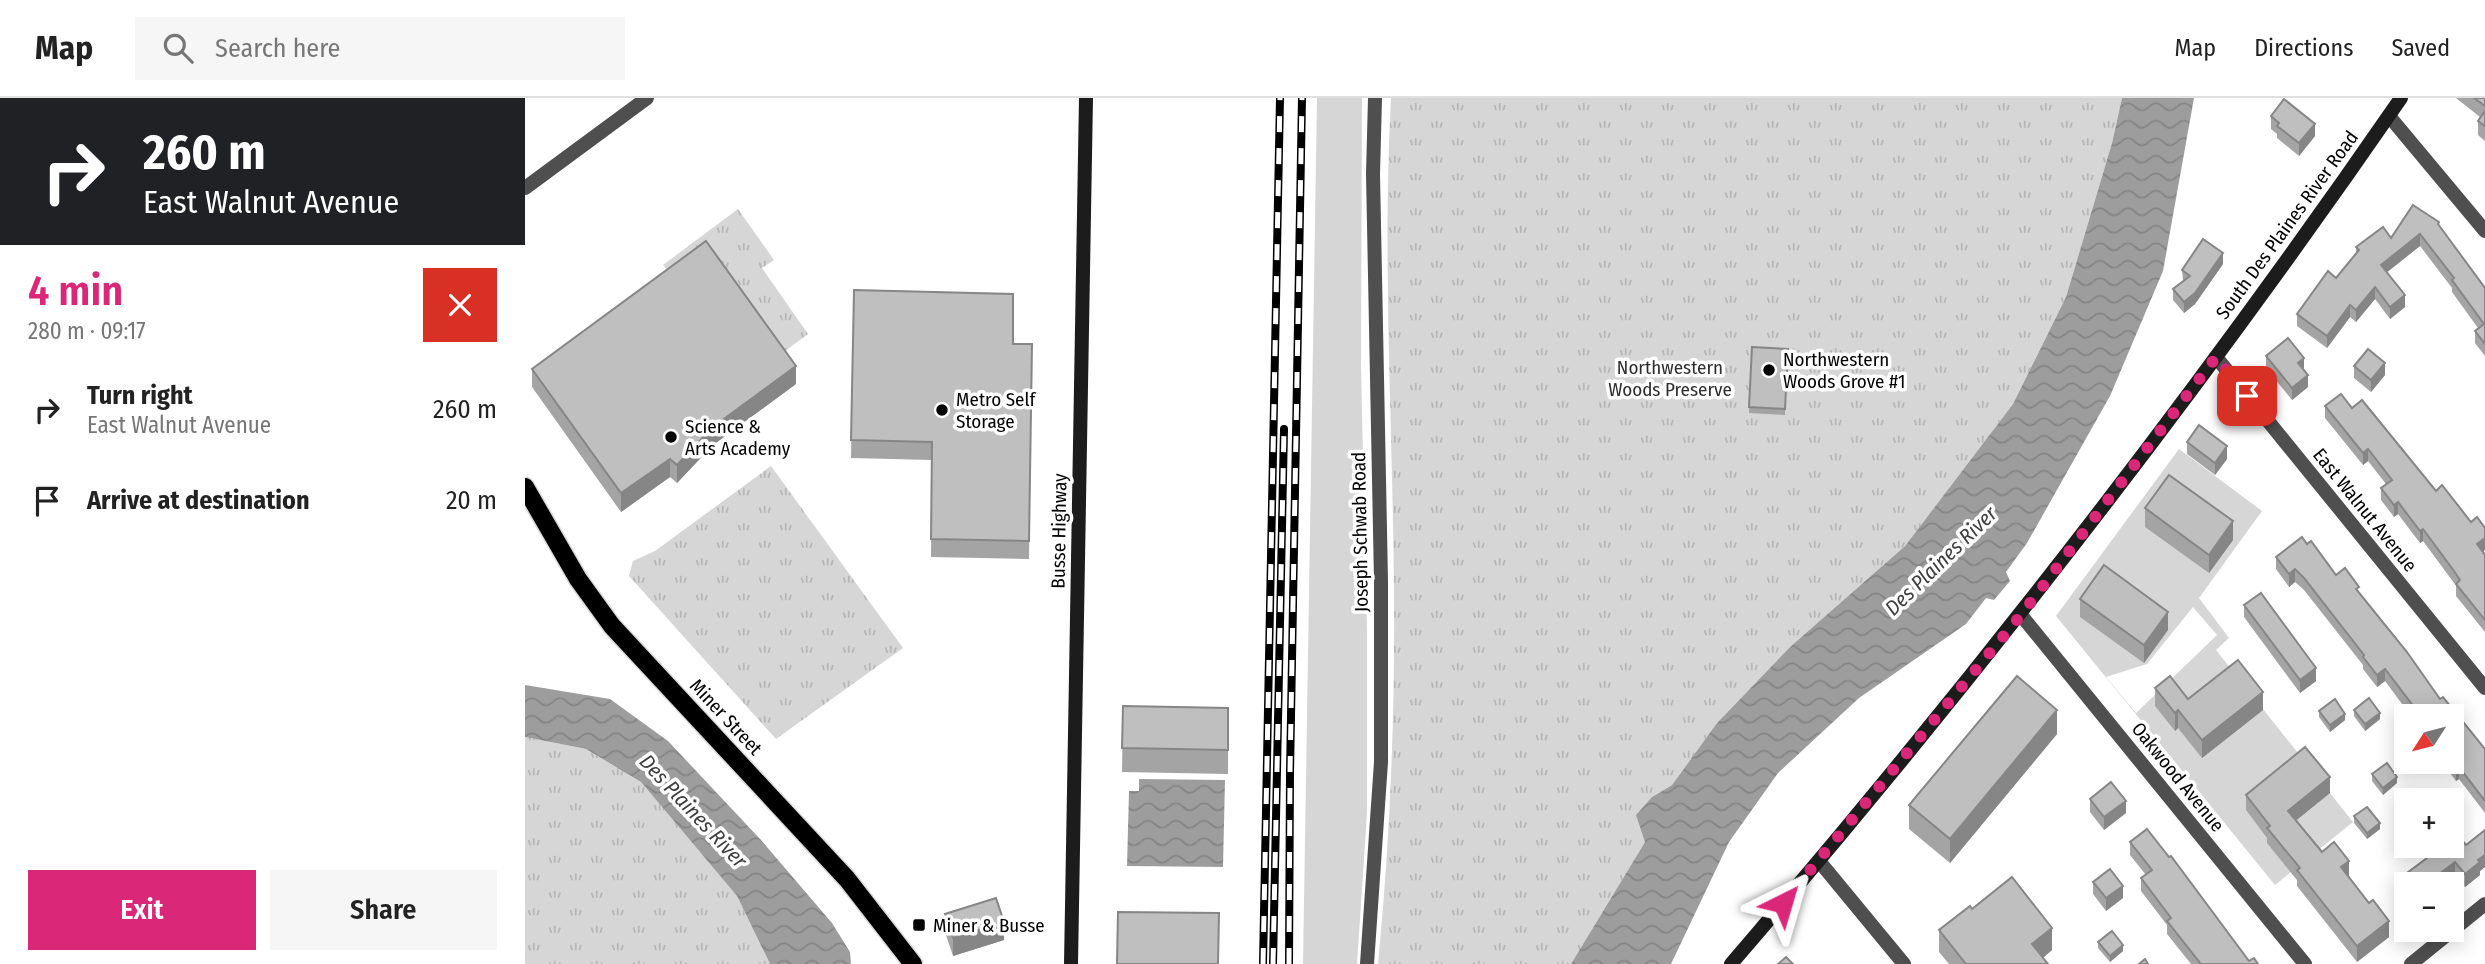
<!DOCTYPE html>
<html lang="en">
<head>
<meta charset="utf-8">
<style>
	:root { --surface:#fff; --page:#f6f6f6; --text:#222; --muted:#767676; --line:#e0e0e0; --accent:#db2777 }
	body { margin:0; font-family:"Fira Sans Condensed",sans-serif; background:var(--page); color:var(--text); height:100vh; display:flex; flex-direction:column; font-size:26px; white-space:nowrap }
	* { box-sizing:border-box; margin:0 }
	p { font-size:23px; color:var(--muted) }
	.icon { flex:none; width:38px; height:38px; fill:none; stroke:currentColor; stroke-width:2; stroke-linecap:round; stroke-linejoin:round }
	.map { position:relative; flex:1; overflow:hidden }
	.sheet { display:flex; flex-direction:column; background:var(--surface); width:525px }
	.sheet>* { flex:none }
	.banner { background:#202124; color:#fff; overflow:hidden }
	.needle { width:46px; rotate:234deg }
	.controls { position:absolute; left:1869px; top:606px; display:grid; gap:14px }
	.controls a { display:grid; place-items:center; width:70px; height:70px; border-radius:0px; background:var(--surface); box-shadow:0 4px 18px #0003; font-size:35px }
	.pin { position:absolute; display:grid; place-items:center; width:60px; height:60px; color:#fff; margin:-30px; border-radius:14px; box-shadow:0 4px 10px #0006 }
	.me { position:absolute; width:77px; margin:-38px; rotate:40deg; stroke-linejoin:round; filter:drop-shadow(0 0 5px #0008) }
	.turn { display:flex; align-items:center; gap:24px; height:147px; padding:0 28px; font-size:32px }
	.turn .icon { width:91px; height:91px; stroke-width:2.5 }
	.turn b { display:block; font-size:49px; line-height:60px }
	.round { display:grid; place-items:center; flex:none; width:74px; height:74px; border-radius:0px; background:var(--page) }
	.summary { display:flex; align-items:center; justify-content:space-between; height:119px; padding:0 28px }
	h1 { font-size:42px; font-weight:600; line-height:52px; color:var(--accent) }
	.cta { display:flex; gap:14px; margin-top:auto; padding:14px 28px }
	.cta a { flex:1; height:80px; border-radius:0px; background:var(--accent); color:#fff; font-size:28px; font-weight:600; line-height:80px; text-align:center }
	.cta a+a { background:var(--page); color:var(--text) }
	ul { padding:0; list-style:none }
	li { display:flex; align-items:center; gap:21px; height:91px; padding:0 28px }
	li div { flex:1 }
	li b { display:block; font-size:26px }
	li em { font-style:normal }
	header { display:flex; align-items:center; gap:42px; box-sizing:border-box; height:98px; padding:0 35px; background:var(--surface); border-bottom:2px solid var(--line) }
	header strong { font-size:33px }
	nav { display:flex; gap:38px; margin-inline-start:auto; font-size:24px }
	.search { width:490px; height:63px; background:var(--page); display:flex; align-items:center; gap:18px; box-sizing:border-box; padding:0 24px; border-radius:0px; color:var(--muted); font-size:26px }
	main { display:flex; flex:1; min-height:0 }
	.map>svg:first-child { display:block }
	.green { fill:#d6d6d6; fill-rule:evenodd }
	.park { fill:url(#park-tufts) }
	.water { fill:url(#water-waves) }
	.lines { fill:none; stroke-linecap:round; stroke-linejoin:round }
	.primary-casing { stroke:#dbdbdb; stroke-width:21 }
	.minor { stroke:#4f4f4f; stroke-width:14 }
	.tertiary { stroke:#4f4f4f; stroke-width:14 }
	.secondary { stroke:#1c1c1c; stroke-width:14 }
	.primary { stroke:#000; stroke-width:18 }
	.rail-casing { stroke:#000; stroke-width:8 }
	.rail { stroke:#fff; stroke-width:5; stroke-dasharray:16; stroke-linecap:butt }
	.wall { fill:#a4a4a4 }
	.shaded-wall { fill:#868686 }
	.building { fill:#bfbfbf; stroke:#868686; stroke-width:2 }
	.route { stroke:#db2777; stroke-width:12; stroke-dasharray:0 21.6 }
	.poi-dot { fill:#000; stroke:#fff; stroke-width:2.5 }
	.labels { text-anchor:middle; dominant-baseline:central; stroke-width:7; stroke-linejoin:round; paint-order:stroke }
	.street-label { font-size:19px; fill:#000; stroke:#fff }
	.poi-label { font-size:19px; fill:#000; stroke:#fff; text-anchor:start }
	.park-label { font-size:19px; fill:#2d2d2d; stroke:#fff }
	.water-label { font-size:21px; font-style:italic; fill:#3e3e3e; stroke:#fff }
</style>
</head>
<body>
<header>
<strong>Map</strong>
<div class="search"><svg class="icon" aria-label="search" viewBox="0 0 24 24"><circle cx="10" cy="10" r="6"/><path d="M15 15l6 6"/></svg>Search here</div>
<nav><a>Map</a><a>Directions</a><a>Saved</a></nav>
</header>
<main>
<section class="sheet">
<div class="banner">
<div class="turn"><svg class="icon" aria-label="right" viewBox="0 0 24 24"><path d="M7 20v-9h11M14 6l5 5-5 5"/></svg><div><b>260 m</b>East Walnut Avenue</div></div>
</div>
<div class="summary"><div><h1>4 min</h1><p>280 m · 09:17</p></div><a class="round" style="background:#d93025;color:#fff"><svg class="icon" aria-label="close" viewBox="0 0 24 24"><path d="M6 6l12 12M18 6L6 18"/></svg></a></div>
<ul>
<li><svg class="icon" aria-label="right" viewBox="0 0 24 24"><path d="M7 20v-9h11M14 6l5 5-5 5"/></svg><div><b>Turn right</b><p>East Walnut Avenue</p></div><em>260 m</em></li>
<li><svg class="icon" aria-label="arrive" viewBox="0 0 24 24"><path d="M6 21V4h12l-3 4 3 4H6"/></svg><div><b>Arrive at destination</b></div><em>20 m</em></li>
</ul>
<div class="cta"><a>Exit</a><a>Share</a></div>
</section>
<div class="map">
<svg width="1960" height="866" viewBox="0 0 1960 866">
	<defs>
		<pattern id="park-tufts" width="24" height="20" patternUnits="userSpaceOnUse" patternTransform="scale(1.75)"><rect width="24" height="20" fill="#d6d6d6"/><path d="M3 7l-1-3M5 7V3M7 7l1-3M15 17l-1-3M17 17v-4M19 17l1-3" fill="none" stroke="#b6b6b6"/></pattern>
		<pattern id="water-waves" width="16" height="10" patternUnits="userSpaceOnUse" patternTransform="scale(1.75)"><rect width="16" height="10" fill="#9d9d9d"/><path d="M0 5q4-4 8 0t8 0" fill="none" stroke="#858585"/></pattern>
	</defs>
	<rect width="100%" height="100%" fill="#fff"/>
	<g class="green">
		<polygon points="792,0 837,0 836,269 842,532 842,715 832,866 778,866"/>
		<path d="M1654,351L1737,413L1674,500L1704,540L1691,552L1828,724L1750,787L1531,518ZM1668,509L1692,537L1611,615L1581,579L1622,566Z"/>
	</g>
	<g class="park">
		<path d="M866,0H1597L1587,45L1541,199L1488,306L1380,448L1265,549L1192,625L1147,687L1127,699L1120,744L1046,866H853C865,743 870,620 869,497C868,331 857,166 866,0Z"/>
		<polygon points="213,111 249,162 237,170 283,236 252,259 151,183 138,167"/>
		<polygon points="246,368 378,550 251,641 104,478 108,463 130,453"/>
		<polygon points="0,639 61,651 116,684 212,798 245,866 0,866"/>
	</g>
	<g class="water">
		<polygon points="1597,0 1669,0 1638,173 1585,298 1502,445 1481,474 1485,483 1469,502 1461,500 1441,526 1334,600 1253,675 1204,744 1146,866 1046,866 1120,744 1111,717 1127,699 1147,687 1192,625 1265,549 1380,448 1488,306 1541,199 1587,45"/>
		<polygon points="0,587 85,601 143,643 236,742 307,825 325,854 326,866 245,866 212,798 116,684 61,651 0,639"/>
		<polygon points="614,681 700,682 698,769 602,768 604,693 614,693"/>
	</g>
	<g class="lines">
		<g class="primary-casing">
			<polyline id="primary" points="0,389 53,481 87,528 322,781 388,866"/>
		</g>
		<g class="minor">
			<polyline points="1864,18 1960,133"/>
			<polyline points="0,90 122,0"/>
			<polyline points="1691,259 1960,590"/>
			<polyline points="1496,517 1780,866"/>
			<polyline points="1294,763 1379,866"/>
			<polyline points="1886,866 1960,806"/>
		</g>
		<polyline class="tertiary" points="842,866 856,664 856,483 848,76 850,0"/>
		<g class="secondary">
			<polyline points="546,866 561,0"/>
			<path d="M1206,866C1444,589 1669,300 1876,0"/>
		</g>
		<use href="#primary" class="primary"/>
		<g class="rail-casing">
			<g id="rail">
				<polyline points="738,866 755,0"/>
				<polyline points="748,866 759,331"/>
				<polyline points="764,866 765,674 777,0"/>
			</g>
		</g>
		<use href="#rail" class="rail"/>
	</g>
	<g class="wall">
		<polygon points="1931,0 1960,0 1960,43 1953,37 1953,23 1955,19"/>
		<polygon points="1746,18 1790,38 1774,58 1752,40 1752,36 1746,31"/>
		<polygon points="1914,128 1960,190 1960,258 1950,245 1950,233 1953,230 1927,194 1927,190 1895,148 1862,174 1880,209 1865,221 1850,201 1831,224 1825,219 1802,250 1772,228 1772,216 1811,180 1831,155 1831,149"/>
		<polygon points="1698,166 1670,206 1659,215 1648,202 1648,191 1658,183 1657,172"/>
		<polygon points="329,192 488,246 507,246 504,461 406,459 407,362 326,360"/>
		<polygon points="1227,249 1263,251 1260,317 1224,315"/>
		<polygon points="1741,258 1779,272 1783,289 1767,302 1741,270"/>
		<polygon points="1829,268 1860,277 1846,294 1829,280"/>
		<polygon points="7,271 271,286 188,347 152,385 145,379 96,414 7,289"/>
		<polygon points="1800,308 1827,310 1911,393 1946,424 1960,430 1960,452 1958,454 1960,457 1960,534 1931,498 1931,487 1929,485 1898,443 1895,445 1873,416 1869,419 1856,402 1856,390 1861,386 1843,363 1838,367 1800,320"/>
		<polygon points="1662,344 1702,361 1690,377 1662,356"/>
		<polygon points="1620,410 1708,442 1684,475 1620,429"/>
		<polygon points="1782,446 1811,477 1834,495 1915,601 1960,651 1960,715 1934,681 1931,683 1916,663 1927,663 1927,618 1886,618 1860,583 1852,589 1838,571 1838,567 1779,492 1770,484 1764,489 1751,471 1751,459"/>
		<polygon points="1555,501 1643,532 1619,565 1555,519"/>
		<polygon points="1719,507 1791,583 1775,595 1719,519"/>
		<polygon points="1630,590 1663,601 1738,612 1677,660 1653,630 1650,633 1630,608"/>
		<polygon points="598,608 703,610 703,676 597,674"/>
		<polygon points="1829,612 1855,621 1840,633 1829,618"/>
		<polygon points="1794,613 1820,622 1805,634 1794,619"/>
		<polygon points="1532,636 1425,765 1384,731 1384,707"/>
		<polygon points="1847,676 1872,685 1858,697 1847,683"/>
		<polygon points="1805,695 1771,722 1797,754 1824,778 1864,839 1832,864 1772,788 1772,782 1742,745 1742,740 1721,712 1721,697"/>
		<polygon points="1565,701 1601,715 1579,732 1565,714"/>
		<polygon points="1829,718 1855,731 1842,741 1829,725"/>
		<polygon points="1960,732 1960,769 1955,773 1955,777 1940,789 1930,776 1917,786 1882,786 1882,775 1908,755 1901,747 1941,747"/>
		<polygon points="1605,744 1724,863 1733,866 1666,866 1642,836 1642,827 1616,793 1616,780 1621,777 1605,757"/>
		<polygon points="1568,784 1598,800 1581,813 1568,796"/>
		<polygon points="1447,811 1527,852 1518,860 1523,866 1424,866 1414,854 1414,832"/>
		<polygon points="420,816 479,842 428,858 420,834"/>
		<polygon points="1573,844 1598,853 1585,864 1573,850"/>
	</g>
	<g class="shaded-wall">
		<polygon points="1790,26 1790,38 1774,58 1774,45"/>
		<polygon points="1895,136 1895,148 1856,179 1856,167"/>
		<polygon points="1698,155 1698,166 1670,206 1659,215 1659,204"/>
		<polygon points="1850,189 1850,201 1831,224 1831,212"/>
		<polygon points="1880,197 1880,209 1865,221 1865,209"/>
		<polygon points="1825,207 1825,219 1802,250 1802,238"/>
		<polygon points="1779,260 1779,272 1773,265"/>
		<polygon points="1860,265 1860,277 1846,294 1846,282"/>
		<polygon points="271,268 271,286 188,347 152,385 152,367 188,329"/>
		<polygon points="1783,277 1783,289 1767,302 1767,290"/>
		<polygon points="1702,348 1702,361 1690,377 1690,365"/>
		<polygon points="1843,351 1843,363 1838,367 1838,355"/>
		<polygon points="145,361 145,379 96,414 96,395"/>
		<polygon points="1873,404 1873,416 1869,419 1869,407"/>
		<polygon points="1708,423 1708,442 1684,475 1684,457"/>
		<polygon points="1898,431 1898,443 1895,445 1895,433"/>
		<polygon points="1960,440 1960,452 1952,459 1952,446"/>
		<polygon points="1770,471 1770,484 1764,489 1764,476"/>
		<polygon points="1643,514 1643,532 1619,565 1619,547"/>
		<polygon points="1791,570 1791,583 1775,595 1775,582"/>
		<polygon points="1860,571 1860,583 1852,589 1852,577"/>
		<polygon points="1738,594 1738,612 1677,660 1677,642"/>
		<polygon points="1532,612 1532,636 1425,765 1425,741"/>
		<polygon points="1653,612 1653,630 1650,633 1650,615"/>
		<polygon points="1855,615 1855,621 1840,633 1840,626"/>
		<polygon points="1820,616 1820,622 1805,634 1805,627"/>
		<polygon points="1934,669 1934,681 1931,683 1931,671"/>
		<polygon points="1805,679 1805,695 1763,729 1763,713"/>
		<polygon points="1872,679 1872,685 1858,697 1858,690"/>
		<polygon points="1601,703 1601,715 1579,732 1579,719"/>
		<polygon points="1855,725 1855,731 1842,741 1842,735"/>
		<polygon points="1960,757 1960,769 1955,773 1955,777 1940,789 1940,776"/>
		<polygon points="1824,763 1824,778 1816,785 1816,769"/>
		<polygon points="1930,764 1930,776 1917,786 1901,786"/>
		<polygon points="1598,788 1598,800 1581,813 1581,800"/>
		<polygon points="1864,823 1864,839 1832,864 1832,848"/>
		<polygon points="479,824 479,842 428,858 428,840"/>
		<polygon points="1527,830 1527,852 1510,866 1507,846"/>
		<polygon points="1598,847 1598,853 1585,864 1585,858"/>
	</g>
	<g class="building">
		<polygon points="1949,0 1960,0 1960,8"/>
		<polygon points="1759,1 1790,26 1774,45 1752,28 1754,25 1746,18"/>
		<polygon points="1960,13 1960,28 1953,23"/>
		<polygon points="1888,107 1914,124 1913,126 1960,190 1960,246 1950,233 1959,226 1927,182 1929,180 1895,136 1856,167 1880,197 1865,209 1850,189 1831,212 1825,207 1802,238 1772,216 1803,173 1811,180 1834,152 1831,149 1858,129 1866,140"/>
		<polygon points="1678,141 1698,155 1670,195 1659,204 1648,191 1665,178 1657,172"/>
		<polygon points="181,143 271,268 188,329 152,367 145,361 96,395 7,271"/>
		<polygon points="329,192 488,196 488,246 507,246 504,443 406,441 407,344 326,342"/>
		<polygon points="1763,240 1779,260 1773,265 1783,277 1767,290 1741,258"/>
		<polygon points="1227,249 1263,251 1260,311 1224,309"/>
		<polygon points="1843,251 1860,265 1846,282 1829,268"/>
		<polygon points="1816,296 1827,310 1837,302 1911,393 1917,387 1946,424 1952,419 1960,430 1960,440 1952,446 1960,457 1960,522 1931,486 1935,482 1929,473 1898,431 1895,433 1873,404 1869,407 1856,390 1867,382 1843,351 1838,355 1800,308"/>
		<polygon points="1674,327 1702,348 1690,365 1662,344"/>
		<polygon points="1644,377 1708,423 1684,457 1620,410"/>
		<polygon points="1777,439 1782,446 1786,443 1811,477 1820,470 1834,489 1831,491 1882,554 1915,601 1918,599 1960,651 1960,703 1934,669 1931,671 1925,663 1927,663 1927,618 1894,618 1895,617 1860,571 1852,577 1838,559 1839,557 1779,480 1770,471 1764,476 1751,459"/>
		<polygon points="1579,467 1643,514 1619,547 1555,501"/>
		<polygon points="1736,495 1791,570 1775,582 1719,507"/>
		<polygon points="1713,562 1738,594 1677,642 1653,612 1650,615 1630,590 1645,578 1663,601"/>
		<polygon points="1492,578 1532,612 1425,741 1384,707"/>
		<polygon points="1844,600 1855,615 1840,626 1829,612"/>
		<polygon points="1810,601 1820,616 1805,627 1794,613"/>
		<polygon points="598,608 703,610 703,652 597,650"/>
		<polygon points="1780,649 1805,679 1763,713 1797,754 1809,744 1824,763 1816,769 1844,805 1848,802 1864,823 1832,848 1772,772 1775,770 1742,730 1745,728 1721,697"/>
		<polygon points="1862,665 1872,679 1858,690 1847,676"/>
		<polygon points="1586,684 1601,703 1579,719 1565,701"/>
		<polygon points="1842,709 1855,725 1842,735 1829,718"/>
		<polygon points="1927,730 1941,747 1960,732 1960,757 1953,762 1955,764 1940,776 1930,764 1901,786 1891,786 1882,775 1914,751 1911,747 1927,747"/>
		<polygon points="1622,731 1644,759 1646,758 1724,863 1729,860 1733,866 1676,866 1642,823 1646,820 1616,780 1627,772 1605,744"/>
		<polygon points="1585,771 1598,788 1581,800 1568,784"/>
		<polygon points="1487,779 1527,830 1507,846 1523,866 1441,866 1414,832 1445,808 1447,811"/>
		<polygon points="471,800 479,824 428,840 420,816"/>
		<polygon points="593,814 694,815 693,866 592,866"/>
		<polygon points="1587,833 1598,847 1585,858 1573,844"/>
		<polygon points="1261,859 1268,866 1253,866"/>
		<polygon points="1620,861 1623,866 1614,866"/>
	</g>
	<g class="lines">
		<polyline class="route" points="1258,805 1496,517 1691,259 1722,298"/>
	</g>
	<g class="poi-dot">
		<circle cx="1244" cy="272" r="7"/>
		<circle cx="417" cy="312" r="7"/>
		<circle cx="146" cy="339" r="7"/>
		<rect x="387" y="820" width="14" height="14" rx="3.5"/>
	</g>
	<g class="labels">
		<g class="street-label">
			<text transform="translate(1762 127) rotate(-54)">South Des Plaines River Road</text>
			<text transform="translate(1840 412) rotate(51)">East Walnut Avenue</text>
			<text transform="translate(534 433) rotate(-89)">Busse Highway</text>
			<text transform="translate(835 434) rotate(-91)">Joseph Schwab Road</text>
			<text transform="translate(201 619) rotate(47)">Miner Street</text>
			<text transform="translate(1653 679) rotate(51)">Oakwood Avenue</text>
		</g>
		<g class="poi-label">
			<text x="1258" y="261">Northwestern<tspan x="1258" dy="22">Woods Grove #1</tspan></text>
			<text x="431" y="301">Metro Self<tspan x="431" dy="22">Storage</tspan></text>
			<text x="160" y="328">Science &amp;<tspan x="160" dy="22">Arts Academy</tspan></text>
			<text x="408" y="827">Miner &amp; Busse</text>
		</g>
		<g class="park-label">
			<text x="1145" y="269">Northwestern<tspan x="1145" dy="22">Woods Preserve</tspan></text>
		</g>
		<g class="water-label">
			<text transform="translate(1416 463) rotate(-44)">Des Plaines River</text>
			<text transform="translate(168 713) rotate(47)">Des Plaines River</text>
		</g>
	</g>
</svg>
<div class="controls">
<a><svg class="needle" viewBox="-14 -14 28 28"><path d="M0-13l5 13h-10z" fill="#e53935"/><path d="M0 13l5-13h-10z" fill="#767676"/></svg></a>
<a>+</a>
<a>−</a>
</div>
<div class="pin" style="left:1722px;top:298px;background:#d93025"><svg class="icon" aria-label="arrive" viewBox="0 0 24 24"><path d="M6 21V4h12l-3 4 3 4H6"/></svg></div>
<svg class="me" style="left:1258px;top:805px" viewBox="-20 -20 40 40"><path d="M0-17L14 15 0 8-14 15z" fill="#db2777" stroke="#fff" stroke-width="4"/></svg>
</div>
</main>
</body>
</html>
